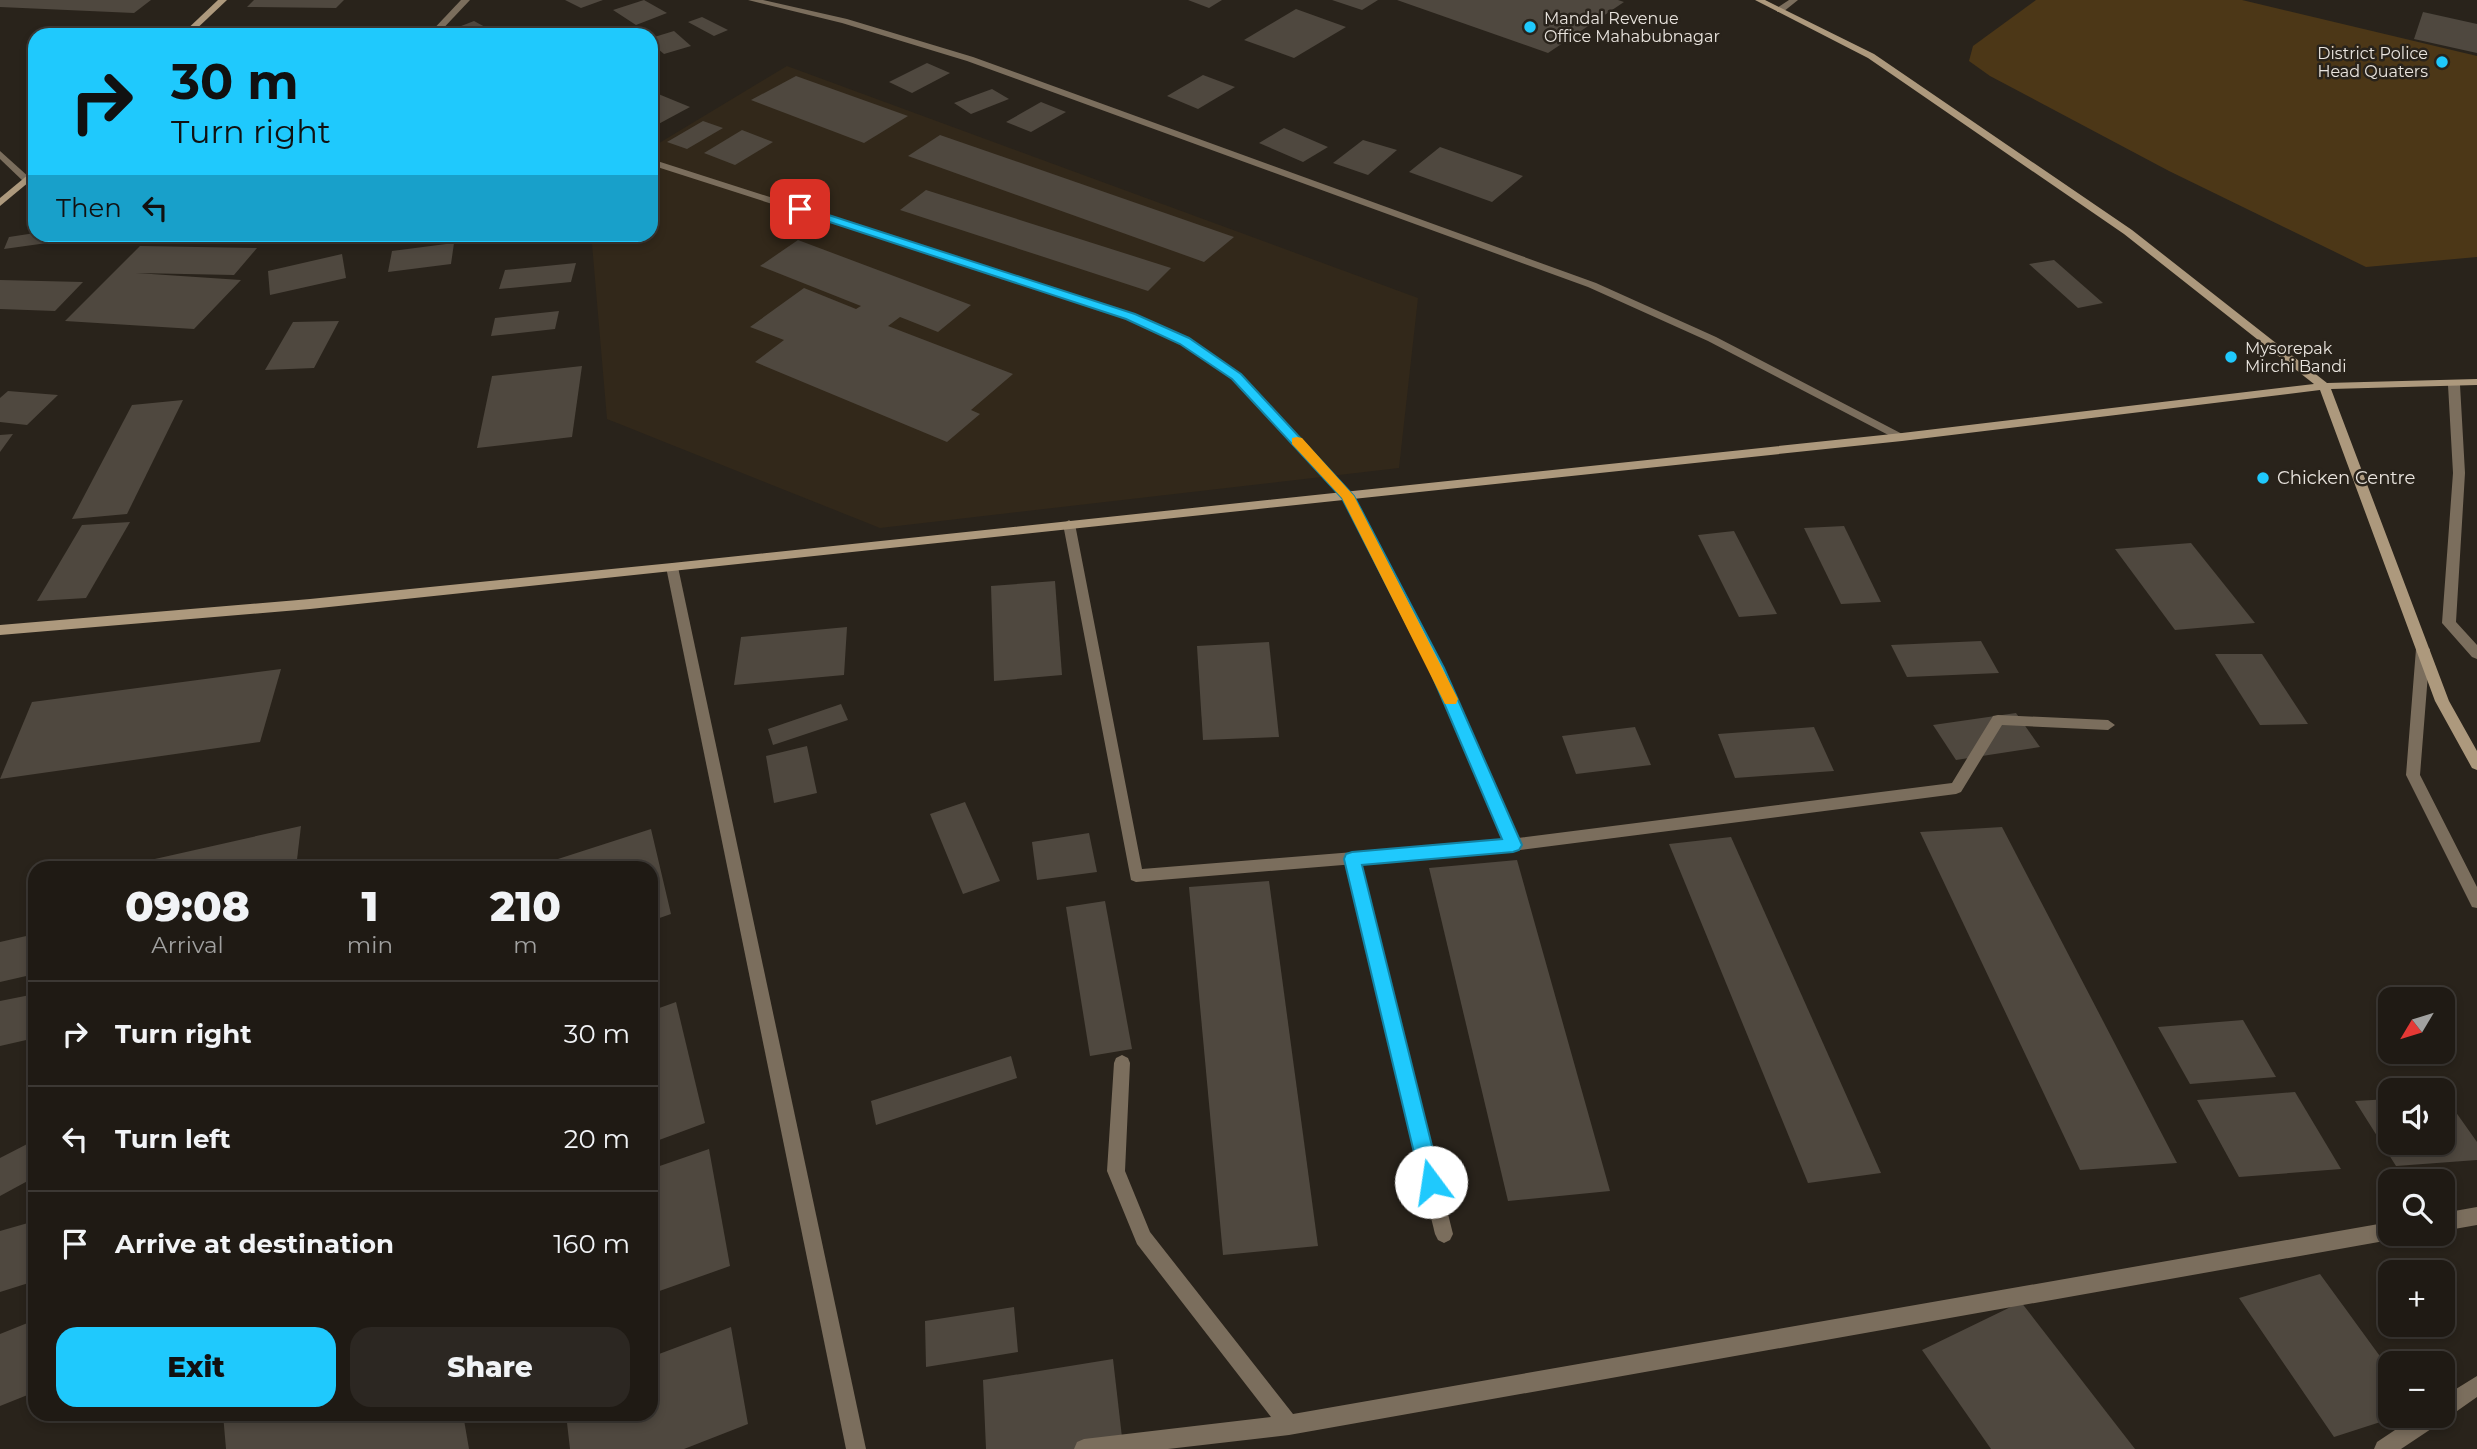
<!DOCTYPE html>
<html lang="en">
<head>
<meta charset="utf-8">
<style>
	:root { --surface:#1f1a14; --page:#2c2722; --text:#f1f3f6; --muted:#a1a1a0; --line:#3c3834; --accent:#1fc9fd }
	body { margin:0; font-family:Montserrat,sans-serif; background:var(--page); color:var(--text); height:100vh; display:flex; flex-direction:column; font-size:26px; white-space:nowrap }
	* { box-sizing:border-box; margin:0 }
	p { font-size:23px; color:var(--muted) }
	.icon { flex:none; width:38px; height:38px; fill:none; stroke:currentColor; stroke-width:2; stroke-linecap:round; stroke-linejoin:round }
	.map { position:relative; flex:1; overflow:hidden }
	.side { position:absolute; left:28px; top:861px; width:630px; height:560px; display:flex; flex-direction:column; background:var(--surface); border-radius:21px; box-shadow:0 4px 10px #0003,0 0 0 2px var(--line) }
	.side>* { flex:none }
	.top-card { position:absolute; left:28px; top:28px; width:630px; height:214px; border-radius:21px; box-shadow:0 4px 10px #0003,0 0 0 2px var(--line); background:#1fc9fd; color:#111; overflow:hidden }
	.needle { width:46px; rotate:232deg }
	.controls { position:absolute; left:2378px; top:987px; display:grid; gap:14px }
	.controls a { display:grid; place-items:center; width:77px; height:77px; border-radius:14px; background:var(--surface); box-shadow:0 4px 10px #0003,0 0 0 2px var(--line); font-size:35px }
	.pin { position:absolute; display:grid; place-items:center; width:60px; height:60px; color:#fff; margin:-30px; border-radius:14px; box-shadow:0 4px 10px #0006 }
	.me { position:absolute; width:77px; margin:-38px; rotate:346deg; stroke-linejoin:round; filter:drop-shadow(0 0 5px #0008) }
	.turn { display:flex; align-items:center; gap:24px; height:147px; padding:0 28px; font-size:32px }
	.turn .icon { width:91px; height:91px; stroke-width:2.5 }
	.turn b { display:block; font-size:49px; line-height:60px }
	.then { display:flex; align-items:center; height:66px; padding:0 28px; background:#0003; gap:14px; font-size:26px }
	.eta { display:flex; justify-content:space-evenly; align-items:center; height:119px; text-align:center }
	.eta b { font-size:42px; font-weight:800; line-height:49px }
	.primary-button { display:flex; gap:14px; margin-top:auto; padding:14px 28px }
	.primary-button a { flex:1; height:80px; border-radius:21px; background:var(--accent); color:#111; font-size:28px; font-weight:800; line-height:80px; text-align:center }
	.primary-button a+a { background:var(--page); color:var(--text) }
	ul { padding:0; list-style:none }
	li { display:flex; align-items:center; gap:21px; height:105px; padding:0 28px; border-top:2px solid var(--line) }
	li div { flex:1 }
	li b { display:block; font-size:26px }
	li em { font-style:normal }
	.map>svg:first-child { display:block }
	.built { fill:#32281a }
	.green { fill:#4c3717 }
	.building { fill:#4f483f }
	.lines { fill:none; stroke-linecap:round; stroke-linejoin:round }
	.lane { fill:#7b6e5d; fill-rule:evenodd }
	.street { fill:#7b6e5d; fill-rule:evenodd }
	.secondary { fill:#ad997d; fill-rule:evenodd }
	.route { fill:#1fc9fd; stroke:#1483a4; stroke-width:2 }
	.slow { fill:#f59e0b }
	.poi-dot { fill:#1fc9fd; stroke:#29231b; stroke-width:2.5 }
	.labels { text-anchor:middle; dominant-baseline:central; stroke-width:5; stroke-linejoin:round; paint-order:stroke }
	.far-poi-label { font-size:16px; fill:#e9e4de; stroke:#29231b; text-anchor:start }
	.poi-label { font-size:18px; fill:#e9e4de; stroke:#29231b; text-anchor:start }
</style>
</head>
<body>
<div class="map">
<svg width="2477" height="1449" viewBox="0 0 2477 1449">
	<rect width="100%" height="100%" fill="#29231b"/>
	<polygon class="built" points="787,66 1418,298 1399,468 880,528 607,419 592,244 596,235 651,234 651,148"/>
	<polygon class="green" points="2036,0 2242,0 2477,56 2477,257 2366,267 2169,171 1990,76 1969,61 1973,46"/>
	<g class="building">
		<polygon points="0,0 151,0 134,13 0,7"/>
		<polygon points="254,0 344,0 336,8 247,7"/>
		<polygon points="565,0 603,0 581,8"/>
		<polygon points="644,0 667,13 636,25 613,10"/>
		<polygon points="1188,0 1222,0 1209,8"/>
		<polygon points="1332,0 1378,0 1362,10"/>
		<polygon points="1397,0 1618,0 1624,2 1548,53"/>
		<polygon points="1296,9 1346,27 1294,58 1244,40"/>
		<polygon points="2423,12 2477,24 2477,53 2414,39"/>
		<polygon points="702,17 728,30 714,36 688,22"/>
		<polygon points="474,21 500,35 438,35"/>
		<polygon points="674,31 691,46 664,54 651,43 651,38"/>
		<polygon points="927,63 950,73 912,93 889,82"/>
		<polygon points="1203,75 1235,87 1198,109 1167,96"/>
		<polygon points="796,76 908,116 864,143 751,100"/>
		<polygon points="992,89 1009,99 971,114 954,103"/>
		<polygon points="651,91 690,107 651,128"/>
		<polygon points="1041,102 1066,112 1031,132 1006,122"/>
		<polygon points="703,121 723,128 687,149 667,142"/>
		<polygon points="1284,128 1328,147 1303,162 1259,143"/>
		<polygon points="742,130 773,142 735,165 704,153"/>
		<polygon points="940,135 1234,237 1204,262 908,156"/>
		<polygon points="1363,140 1397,150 1368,175 1333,163"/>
		<polygon points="1440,147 1523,176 1492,202 1409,172"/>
		<polygon points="926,190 1171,268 1148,291 900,210"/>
		<polygon points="35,233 97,234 97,236 4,249 9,237"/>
		<polygon points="388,234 427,234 428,236 389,243"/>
		<polygon points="798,240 971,305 938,332 900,317 888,326 1013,374 971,410 980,414 947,442 755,362 784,340 750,327 804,288 856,309 861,306 760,266"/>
		<polygon points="454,243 451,264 388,272 392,251"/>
		<polygon points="140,246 257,248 234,275 136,273 241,280 194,329 65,321"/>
		<polygon points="342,254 346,278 270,295 268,271"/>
		<polygon points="2054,260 2103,303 2078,308 2029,264"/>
		<polygon points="576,263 571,282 499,289 505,270"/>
		<polygon points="0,280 83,282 55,311 0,309"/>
		<polygon points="559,311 555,329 491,336 495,318"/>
		<polygon points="339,321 314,368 265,370 293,322"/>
		<polygon points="582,366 572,437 477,448 492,376"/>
		<polygon points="8,391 58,395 27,425 0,422 0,398"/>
		<polygon points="183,400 127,514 72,519 132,405"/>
		<polygon points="13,434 0,452 0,435"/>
		<polygon points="130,522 86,598 37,601 82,525"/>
		<polygon points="1844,526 1881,602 1841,604 1804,528"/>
		<polygon points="1734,531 1777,614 1739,617 1698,535"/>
		<polygon points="2191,543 2255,623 2175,630 2115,549"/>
		<polygon points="1055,581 1062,675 994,681 991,586"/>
		<polygon points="847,627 844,675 734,685 741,637"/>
		<polygon points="1981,641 1999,673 1907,677 1891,645"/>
		<polygon points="1269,642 1279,737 1203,740 1197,646"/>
		<polygon points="2215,654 2262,654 2308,724 2260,725"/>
		<polygon points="281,669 260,742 0,779 32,702"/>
		<polygon points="841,704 848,720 773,745 768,729"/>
		<polygon points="2016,713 2040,747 1956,760 1933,725"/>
		<polygon points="1635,727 1651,765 1576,774 1562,736"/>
		<polygon points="1814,727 1834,771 1735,778 1718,734"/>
		<polygon points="807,746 817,793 774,803 766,756"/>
		<polygon points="965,802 1000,881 963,894 930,814"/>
		<polygon points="301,826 296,868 144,868 146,861"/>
		<polygon points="2002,827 2177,1163 2080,1170 1920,832"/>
		<polygon points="651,829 671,914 651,921 651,868 530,868"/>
		<polygon points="1089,833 1097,872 1037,880 1032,842"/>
		<polygon points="1731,837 1881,1173 1808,1183 1669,844"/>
		<polygon points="1517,860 1610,1191 1508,1201 1429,868"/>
		<polygon points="1269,881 1318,1246 1223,1255 1189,887"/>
		<polygon points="1105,901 1132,1049 1090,1056 1066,907"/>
		<polygon points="35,934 35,974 0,982 0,942"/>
		<polygon points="35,994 35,1038 0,1046 0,1001"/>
		<polygon points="676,1002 705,1123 651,1143 651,1011"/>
		<polygon points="2243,1020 2276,1077 2190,1084 2158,1027"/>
		<polygon points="1011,1056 1017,1078 876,1125 871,1101"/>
		<polygon points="2295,1092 2341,1169 2239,1177 2197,1100"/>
		<polygon points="2443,1094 2477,1142 2477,1160 2396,1166 2355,1101 2390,1099 2390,1143 2443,1143"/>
		<polygon points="35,1140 35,1177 0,1196 0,1158"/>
		<polygon points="709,1149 730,1266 651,1294 651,1169"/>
		<polygon points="35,1221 35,1281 0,1292 0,1231"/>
		<polygon points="2320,1274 2390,1370 2390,1416 2399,1416 2334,1437 2239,1298"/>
		<polygon points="2021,1302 2135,1449 1991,1449 1922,1350"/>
		<polygon points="1014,1307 1018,1352 926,1367 925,1321"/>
		<polygon points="35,1320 35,1392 0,1406 0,1334"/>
		<polygon points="731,1327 748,1424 684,1449 570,1449 566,1414 651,1414 651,1357"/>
		<polygon points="1113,1359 1123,1446 1106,1449 986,1449 983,1380"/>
		<polygon points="223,1414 463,1414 469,1449 226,1449"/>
	</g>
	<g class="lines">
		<polygon class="lane" points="1352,853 1357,855 1360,859 1453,1234 1450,1240 1444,1243 1438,1240 1435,1234 1344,859 1347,855"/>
		<g class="street">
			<polygon points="461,0 470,0 437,35 428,35"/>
			<polygon points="748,0 763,0 847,19 973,57 1596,283 1716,337 1908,437 1906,440 1898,440 1708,341 1588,287 967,61 842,23"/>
			<polygon points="1789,0 1798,0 1783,12 1777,12 1777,8"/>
			<polygon points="0,151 30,178 30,182 24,182 0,159"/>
			<polygon points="651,159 1135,314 1188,339 1240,375 1351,493 1444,668 1518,838 1952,783 1993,716 1998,715 2108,720 2115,725 2108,730 2002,725 1961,792 1956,794 1513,851 1136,882 1131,880 1063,524 1069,520 1075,524 1142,869 1503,840 1430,668 1342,498 1232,379 1180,343 1127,318 651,165"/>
			<polygon points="2454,382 2460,385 2465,473 2456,622 2477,645 2477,659 2472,657 2442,623 2453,473 2448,385"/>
			<polygon points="672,563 678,567 866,1449 846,1449 666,567"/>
			<polygon points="2423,644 2430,649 2420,775 2477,887 2477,908 2472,907 2406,775 2416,649"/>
			<polygon points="1122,1055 1128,1058 1130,1063 1125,1171 1150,1232 1293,1414 2390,1222 2390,1234 2398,1234 2396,1237 2390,1240 1289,1435 1168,1449 1074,1449 1077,1442 1084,1439 1271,1417 1137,1244 1107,1171 1114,1063 1116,1058"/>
			<polygon points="2477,1207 2477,1225 2443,1231 2443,1213"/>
			<polygon points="2477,1376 2477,1397 2450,1416 2442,1418 2440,1423 2401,1449 2374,1449 2377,1442 2416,1416 2443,1416 2443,1397"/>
		</g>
		<g class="secondary">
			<polygon points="218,0 227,0 190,35 181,35"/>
			<polygon points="1755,0 1765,0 1874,54 2132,230 2327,383 2477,379 2477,385 2331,389 2449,701 2477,751 2477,770 2472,768 2435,701 2320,390 1902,441 672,571 310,609 0,635 0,625 310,599 672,563 1902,433 2314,384 2124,234 1868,58"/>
			<polygon points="35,169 35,177 0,206 0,198"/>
		</g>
	</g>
	<polygon class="route" points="796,207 804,207 1135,314 1189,338 1241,374 1354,496 1444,668 1522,845 1519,850 1513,852 1362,865 1441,1182 1438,1189 1431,1192 1424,1189 1421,1182 1344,859 1346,854 1352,852 1502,839 1429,668 1342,498 1232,379 1180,344 1126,319 796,211"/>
	<polygon class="slow" points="1297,437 1302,438 1354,496 1458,699 1456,704 1445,704 1342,498 1292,444 1292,438"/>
	<g class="poi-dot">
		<circle cx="1530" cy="27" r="7"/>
		<circle cx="2442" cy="62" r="7"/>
		<circle cx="2231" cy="357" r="7"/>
		<circle cx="2263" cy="478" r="7"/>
	</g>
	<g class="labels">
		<g class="far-poi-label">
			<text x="1544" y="18">Mandal Revenue<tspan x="1544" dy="18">Office Mahabubnagar</tspan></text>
			<text x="2428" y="53" text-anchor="end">District Police<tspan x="2428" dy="18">Head Quaters</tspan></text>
			<text x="2245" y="348">Mysorepak<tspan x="2245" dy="18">Mirchi Bandi</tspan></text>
		</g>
		<g class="poi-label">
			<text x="2277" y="478">Chicken Centre</text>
		</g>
	</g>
</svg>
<div class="controls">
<a><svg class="needle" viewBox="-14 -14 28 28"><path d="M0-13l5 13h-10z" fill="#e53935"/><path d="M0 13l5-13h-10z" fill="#a1a1a0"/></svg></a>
<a><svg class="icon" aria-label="sound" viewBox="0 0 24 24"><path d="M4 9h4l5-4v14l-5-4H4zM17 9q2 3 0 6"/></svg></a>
<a><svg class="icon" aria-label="search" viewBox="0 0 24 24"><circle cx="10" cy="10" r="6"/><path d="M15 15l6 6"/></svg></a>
<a>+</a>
<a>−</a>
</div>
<div class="pin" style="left:800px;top:209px;background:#d93025"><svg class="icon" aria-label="arrive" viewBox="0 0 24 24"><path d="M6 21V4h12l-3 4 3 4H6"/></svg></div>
<svg class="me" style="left:1431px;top:1182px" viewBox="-20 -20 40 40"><circle r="19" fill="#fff"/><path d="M0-13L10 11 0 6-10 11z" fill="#1fc9fd"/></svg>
<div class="top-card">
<div class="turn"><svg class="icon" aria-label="right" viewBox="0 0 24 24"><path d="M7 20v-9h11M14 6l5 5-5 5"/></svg><div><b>30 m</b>Turn right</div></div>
<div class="then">Then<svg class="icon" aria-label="left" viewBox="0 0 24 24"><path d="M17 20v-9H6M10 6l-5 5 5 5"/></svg></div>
</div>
<section class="side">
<div class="eta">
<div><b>09:08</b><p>Arrival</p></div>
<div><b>1</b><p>min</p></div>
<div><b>210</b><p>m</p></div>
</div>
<ul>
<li><svg class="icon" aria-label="right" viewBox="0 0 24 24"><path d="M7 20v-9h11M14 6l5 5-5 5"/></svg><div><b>Turn right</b></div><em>30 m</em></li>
<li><svg class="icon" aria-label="left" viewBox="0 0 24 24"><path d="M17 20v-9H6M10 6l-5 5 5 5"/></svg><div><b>Turn left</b></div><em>20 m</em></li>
<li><svg class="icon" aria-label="arrive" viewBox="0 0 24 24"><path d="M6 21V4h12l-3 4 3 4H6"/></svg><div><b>Arrive at destination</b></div><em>160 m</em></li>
</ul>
<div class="primary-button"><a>Exit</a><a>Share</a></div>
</section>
</div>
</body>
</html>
